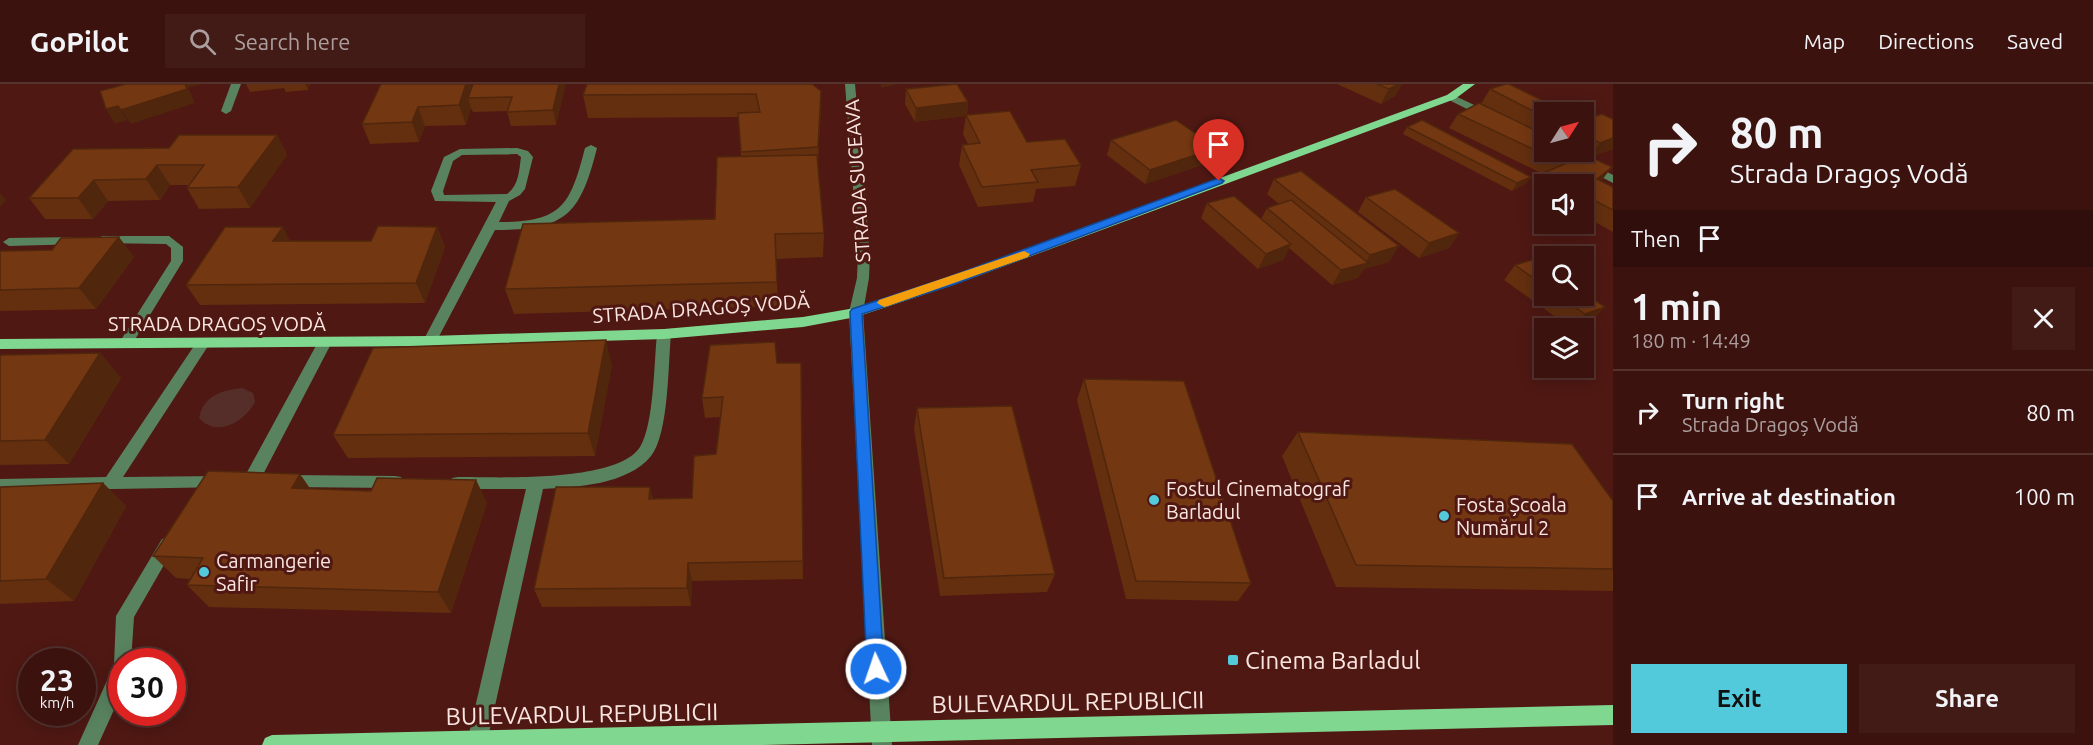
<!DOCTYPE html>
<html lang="en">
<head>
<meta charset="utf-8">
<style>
	:root { --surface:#3b120e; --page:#421b17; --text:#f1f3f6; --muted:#ac9e9e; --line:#54322e; --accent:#53cadc }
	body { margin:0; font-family:Ubuntu,sans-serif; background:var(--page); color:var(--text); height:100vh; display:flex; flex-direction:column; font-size:22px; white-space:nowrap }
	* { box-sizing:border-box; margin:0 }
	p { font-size:20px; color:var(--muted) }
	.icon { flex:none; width:33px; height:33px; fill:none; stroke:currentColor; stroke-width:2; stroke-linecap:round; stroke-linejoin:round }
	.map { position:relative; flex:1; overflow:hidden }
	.sheet { display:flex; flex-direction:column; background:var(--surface); width:480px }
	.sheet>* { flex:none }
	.banner { background:#3b120e; color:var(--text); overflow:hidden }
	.needle { width:39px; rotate:54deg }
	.fabs { position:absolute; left:1534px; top:18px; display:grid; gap:12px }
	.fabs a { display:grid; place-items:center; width:60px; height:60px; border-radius:0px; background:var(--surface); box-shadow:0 3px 15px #0003,0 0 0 2px var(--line); font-size:30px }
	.speed { position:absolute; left:18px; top:564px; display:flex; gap:12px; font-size:30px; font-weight:700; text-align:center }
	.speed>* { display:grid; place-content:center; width:78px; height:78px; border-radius:50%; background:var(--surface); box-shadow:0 3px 15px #0003,0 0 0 2px var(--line); line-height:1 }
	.speed small { font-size:15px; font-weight:400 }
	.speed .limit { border:9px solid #d22; background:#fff; color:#111 }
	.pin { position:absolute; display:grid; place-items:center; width:51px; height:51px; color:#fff; margin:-62px -26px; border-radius:50% 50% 50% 0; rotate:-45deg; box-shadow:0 0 6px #0007 }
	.pin .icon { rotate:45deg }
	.me { position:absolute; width:66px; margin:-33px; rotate:357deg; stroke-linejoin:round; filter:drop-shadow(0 0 4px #0008) }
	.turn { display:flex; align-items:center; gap:21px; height:126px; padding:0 18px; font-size:27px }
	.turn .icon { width:78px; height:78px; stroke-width:2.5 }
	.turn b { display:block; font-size:42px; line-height:51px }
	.then { display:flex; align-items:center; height:57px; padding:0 18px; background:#0003; gap:12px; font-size:22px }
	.round { display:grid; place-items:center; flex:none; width:63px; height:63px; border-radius:0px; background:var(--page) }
	.summary { display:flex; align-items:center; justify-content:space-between; height:102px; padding:0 18px }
	h1 { font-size:36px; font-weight:600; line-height:45px }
	.cta { display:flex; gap:12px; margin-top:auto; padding:12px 18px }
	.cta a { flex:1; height:69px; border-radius:0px; background:var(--accent); color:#111; font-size:24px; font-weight:600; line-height:69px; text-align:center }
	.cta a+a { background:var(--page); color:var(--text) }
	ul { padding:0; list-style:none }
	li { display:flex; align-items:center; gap:18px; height:84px; padding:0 18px; border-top:2px solid var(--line) }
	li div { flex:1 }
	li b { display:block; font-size:22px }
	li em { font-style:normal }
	header { display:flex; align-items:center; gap:36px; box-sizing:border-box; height:84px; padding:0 30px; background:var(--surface); border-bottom:2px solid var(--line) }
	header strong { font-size:28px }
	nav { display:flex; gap:33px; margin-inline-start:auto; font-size:21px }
	.search { width:420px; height:54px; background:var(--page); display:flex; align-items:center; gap:15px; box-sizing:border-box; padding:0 21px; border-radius:0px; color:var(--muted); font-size:22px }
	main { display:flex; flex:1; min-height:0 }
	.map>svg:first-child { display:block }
	.green { fill:#552e29 }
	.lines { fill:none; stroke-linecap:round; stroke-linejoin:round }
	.minor { fill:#59835f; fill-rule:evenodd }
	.major { fill:#80d890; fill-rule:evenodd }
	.wall { fill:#632f0f }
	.shaded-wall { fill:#50260d }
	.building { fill:#733712; stroke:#50260d; stroke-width:1.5 }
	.route { fill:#1a73e8; stroke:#114b97; stroke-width:1.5 }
	.slow { fill:#f59e0b }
	.poi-dot { fill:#53cadc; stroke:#4f1813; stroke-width:2 }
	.labels { text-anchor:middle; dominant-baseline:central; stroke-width:6; stroke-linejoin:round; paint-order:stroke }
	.street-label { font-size:20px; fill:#fbe5e1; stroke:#4f1813 }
	.poi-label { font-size:20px; fill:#fbe5e1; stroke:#4f1813; text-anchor:start }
	.near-poi-label { font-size:24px; fill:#fbe5e1; stroke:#4f1813; text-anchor:start }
	.near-street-label { font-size:24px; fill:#fbe5e1; stroke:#4f1813 }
</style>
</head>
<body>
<header>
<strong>GoPilot</strong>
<div class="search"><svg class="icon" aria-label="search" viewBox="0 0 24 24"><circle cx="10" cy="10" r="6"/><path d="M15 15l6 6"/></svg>Search here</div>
<nav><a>Map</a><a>Directions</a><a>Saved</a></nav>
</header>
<main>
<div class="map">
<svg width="1613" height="661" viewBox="0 0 1613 661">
	<rect width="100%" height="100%" fill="#4f1813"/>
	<path class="green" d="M242,304L253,309L255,318C244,338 217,354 199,334C203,312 222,306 242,304Z"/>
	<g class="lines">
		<g class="minor">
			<polygon points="231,0 241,0 231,27 226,30 221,27"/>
			<polygon points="845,0 855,0 870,169 869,194 863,228 892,661 872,661 849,228 857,194 858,169"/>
			<polygon points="1451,10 1493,30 1494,32 1489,35 1485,34 1447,15 1447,11"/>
			<path d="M591,61L597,64C580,131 566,146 495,146L435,260H425L423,257L496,118L435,117L431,107L444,73L460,65L517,64L528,67L533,73L525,105L520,111L509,117L499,138C562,138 570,122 585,64ZM517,70L521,73C519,87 519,101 507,110L444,111L443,107L453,77L462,71Z"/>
			<polygon points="1553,68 1567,68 1613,91 1613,99"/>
			<polygon points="102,152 169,152 183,163 183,177 131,262 126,264 119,259 171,177 171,164 166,160 98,159 96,156"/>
			<polygon points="78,153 82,154 84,157 82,160 9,162 3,158 9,154"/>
			<path d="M664,245L671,250C668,280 669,349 651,372C627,401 577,403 543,405L487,658L486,661H468L467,658L526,405H458L452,404L450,399L452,394L458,393C497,393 617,399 640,363C654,341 654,278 657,250Z"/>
			<polygon points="325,253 332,258 257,402 251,403 245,402 243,397 245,392 318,258"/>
			<polygon points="203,254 210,259 123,393 221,392 227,393 229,398 227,403 0,407 0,395 106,393 198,256"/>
			<polygon points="287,391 395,392 401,393 403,398 401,403 395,404 287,403 281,402 279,397 281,392"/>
			<polygon points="168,453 174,455 176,460 134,533 131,578 122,578 122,608 98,661 78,661 114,581 116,532 162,455"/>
		</g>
		<g class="major">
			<polygon points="1463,0 1475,0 1455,15 956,200 856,233 803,243 664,255 430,262 0,265 0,255 430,252 664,245 803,233 855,224 946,194 1447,11"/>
			<polygon points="1613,621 1613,641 763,661 262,661 265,654 272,651"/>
		</g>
	</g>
	<g class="wall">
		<polygon points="246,0 310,0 308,6 286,8 284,4 250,8"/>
		<polygon points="381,0 471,0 472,3 565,3 556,41 511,42 507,27 473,28 471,24 466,41 425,42 419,58 370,60 362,40"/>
		<polygon points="1337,0 1402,0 1395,12 1381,20"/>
		<polygon points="906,5 968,18 967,30 1027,58 1081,81 1075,102 1036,105 1033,118 978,123 959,81 962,61 968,60 963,50 966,32 915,38 905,20"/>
		<polygon points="1490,5 1545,28 1545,68 1584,68 1584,36 1613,65 1591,73 1612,83 1601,97 1613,103 1613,148 1584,132 1584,100 1545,100 1545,111 1532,104 1543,90 1449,44 1458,30 1481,20"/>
		<polygon points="821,7 818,82 824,149 823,173 776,175 778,222 514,230 505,205 715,135 741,72 738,33 588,34 583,11"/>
		<polygon points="1407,43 1531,93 1525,100 1512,107 1403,50"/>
		<polygon points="277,51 287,71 250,124 199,125 187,104 189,101 170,101 160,116 108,117 93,135 45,135 29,114 169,64"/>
		<polygon points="1111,56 1217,64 1211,78 1145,100 1107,71"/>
		<polygon points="1274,95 1389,178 1364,185 1358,194 1332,201 1289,164 1283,176 1258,185 1201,134 1207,119 1261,135 1267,124 1279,120 1267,110"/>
		<polygon points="1366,113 1459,149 1449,164 1419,174 1358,128"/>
		<polygon points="437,143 445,163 425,219 200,221 186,201 291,157 371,157"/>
		<polygon points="0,167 134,173 96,225 0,227"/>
		<polygon points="1515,181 1545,182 1545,212 1584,212 1591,238 1571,244 1504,196"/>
		<polygon points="100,269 121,294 69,380 0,381 0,271"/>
		<polygon points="777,279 801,279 803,495 692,497 691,522 542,523 534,505 650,403 653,415 692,414 716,370 720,333 705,334 702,314"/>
		<polygon points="612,281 595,372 348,374 333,351"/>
		<polygon points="1084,295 1251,499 1238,517 1126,515 1077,316"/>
		<polygon points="917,324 1055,490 1047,508 940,512 914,345"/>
		<polygon points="1298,348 1613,417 1613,507 1336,503 1282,372"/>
		<polygon points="476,396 487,419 451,529 209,523 187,501 190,495 176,494 153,472 310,405 371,407"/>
		<polygon points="103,399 126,422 74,517 0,520 0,403"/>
	</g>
	<g class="shaded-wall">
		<polygon points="185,0 202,0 188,4 195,19 131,40 121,26"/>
		<polygon points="305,0 310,0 308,6"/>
		<polygon points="466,0 471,0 475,13 468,14 471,24 466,41 459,21"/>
		<polygon points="559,0 565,0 565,3 556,41 553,26"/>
		<polygon points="881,0 899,0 881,4"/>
		<polygon points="1399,0 1402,0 1395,12 1381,20 1389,5"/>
		<polygon points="821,7 821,30 817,87 818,63"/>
		<polygon points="968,18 966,32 915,38 916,24"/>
		<polygon points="118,22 127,36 115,40 106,25"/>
		<polygon points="418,23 425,42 419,58 412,38"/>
		<polygon points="277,51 287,71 250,124 238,103"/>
		<polygon points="1613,54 1613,65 1589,74 1600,59"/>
		<polygon points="1217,64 1211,78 1145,100 1150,86"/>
		<polygon points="157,81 170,101 160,116 146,95"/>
		<polygon points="1612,83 1600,98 1597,95"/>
		<polygon points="1531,93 1525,100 1512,107 1517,99"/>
		<polygon points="94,96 108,117 93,135 78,114"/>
		<polygon points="0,109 6,116 0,122"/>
		<polygon points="283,143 294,164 273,157"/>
		<polygon points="437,143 445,163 425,219 416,199"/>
		<polygon points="1459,149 1449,164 1419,174 1429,159"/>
		<polygon points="119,153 134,173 96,225 79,204"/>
		<polygon points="1291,160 1283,176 1258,185 1266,170"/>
		<polygon points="1399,162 1389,178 1364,185 1358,194 1332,201 1341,186 1365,179 1370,171"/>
		<polygon points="1605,223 1591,238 1571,244 1585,230"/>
		<polygon points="606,256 612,281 595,372 588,349"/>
		<polygon points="100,269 121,294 69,380 45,356"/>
		<polygon points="300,390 316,413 292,404"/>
		<polygon points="476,396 487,419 451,529 438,508"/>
		<polygon points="103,399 126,422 74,517 46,495"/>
		<polygon points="650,403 655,423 649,415"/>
		<polygon points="688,479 692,497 691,522 687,504"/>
	</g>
	<g class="building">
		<polygon points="126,0 185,0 187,5 121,26 118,22 106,25 100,7"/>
		<polygon points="381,0 466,0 459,21 418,23 412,38 362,40"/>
		<polygon points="473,0 559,0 553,26 507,28 512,13 468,14"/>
		<polygon points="587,0 812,0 821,7 818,63 741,68 738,29 760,28 756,10 583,11"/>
		<polygon points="957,0 968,18 916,24 906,5"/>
		<polygon points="1377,0 1399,0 1389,5"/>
		<polygon points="1506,0 1509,0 1566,28 1545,28 1545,33 1490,5"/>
		<polygon points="1479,19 1545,51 1545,68 1580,68 1612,83 1597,95 1613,103 1613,126 1584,111 1584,100 1564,100 1543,89 1565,80 1458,30"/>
		<polygon points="1010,27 1027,58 1065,55 1081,81 1031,86 1038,98 982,103 962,61 980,59 966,31"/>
		<polygon points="1602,30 1613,35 1613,54 1600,59 1584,51 1584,36"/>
		<polygon points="1176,36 1217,64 1150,86 1111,56"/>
		<polygon points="1422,36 1531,93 1517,99 1407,43"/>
		<polygon points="179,51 277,51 238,103 187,104 204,81 157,81 146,95 94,96 78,114 29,114 73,65 169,64"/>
		<polygon points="817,71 824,149 775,150 777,198 505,205 523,140 715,135 717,73"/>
		<polygon points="1301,87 1399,162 1370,171 1274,95"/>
		<polygon points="1395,105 1459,149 1429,159 1366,113"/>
		<polygon points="1234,112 1291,160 1266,170 1207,119"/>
		<polygon points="1291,116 1368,179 1341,186 1267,124"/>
		<polygon points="378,142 437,143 416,199 186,201 225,143 283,143 273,157 371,157"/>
		<polygon points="119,153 79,204 0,206 0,167 52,166 61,154"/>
		<polygon points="1535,175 1545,182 1545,202 1515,181"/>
		<polygon points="1584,209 1605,223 1585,230 1559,212 1584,212"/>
		<polygon points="606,256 588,349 333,351 373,264"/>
		<polygon points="775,258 777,279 801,279 803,477 688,479 687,504 534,505 556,403 650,403 649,415 692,414 694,372 716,370 723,313 702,314 710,261"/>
		<polygon points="100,269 45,356 0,357 0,271"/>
		<polygon points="1084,295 1184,297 1251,499 1136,497"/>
		<polygon points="1012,322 1055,490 944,494 917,324"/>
		<polygon points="1298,348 1572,360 1613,417 1613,485 1356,481"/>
		<polygon points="208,387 300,390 292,404 371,407 377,394 476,396 438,508 187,501 203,474 153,472"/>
		<polygon points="103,399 46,495 0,497 0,403"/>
	</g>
	<polygon class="route" points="1219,94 1224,97 1222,99 955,200 862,230 884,585 882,590 876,593 870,590 867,585 850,228 852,225 946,194"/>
	<polygon class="slow" points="1024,167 1030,170 1028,173 888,222 884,223 877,219 879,216"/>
	<g class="poi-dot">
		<circle cx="1154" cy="416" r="6"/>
		<circle cx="1444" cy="432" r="6"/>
		<circle cx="204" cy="488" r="6"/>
		<rect x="1227" y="570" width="12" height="12" rx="3"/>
	</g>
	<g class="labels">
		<g class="street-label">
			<text transform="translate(857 97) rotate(-94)">STRADA SUCEAVA</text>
			<text transform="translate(701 224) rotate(-4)">STRADA DRAGOȘ VODĂ</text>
			<text x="217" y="239">STRADA DRAGOȘ VODĂ</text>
		</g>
		<g class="poi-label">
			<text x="1166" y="404">Fostul Cinematograf<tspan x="1166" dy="23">Barladul</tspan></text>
			<text x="1456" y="420">Fosta Școala<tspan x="1456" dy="23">Numărul 2</tspan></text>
			<text x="216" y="476">Carmangerie<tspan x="216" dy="23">Safir</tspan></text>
		</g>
		<g class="near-poi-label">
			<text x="1245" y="576">Cinema Barladul</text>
		</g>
		<g class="near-street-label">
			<text transform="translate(1068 618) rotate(-1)">BULEVARDUL REPUBLICII</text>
			<text transform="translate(582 630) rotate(-1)">BULEVARDUL REPUBLICII</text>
		</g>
	</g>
</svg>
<div class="fabs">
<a><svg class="needle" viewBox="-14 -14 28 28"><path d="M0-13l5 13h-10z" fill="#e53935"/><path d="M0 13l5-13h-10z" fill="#ac9e9e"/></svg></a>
<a><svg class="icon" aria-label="sound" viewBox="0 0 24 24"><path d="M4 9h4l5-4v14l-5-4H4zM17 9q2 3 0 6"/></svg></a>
<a><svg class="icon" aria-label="search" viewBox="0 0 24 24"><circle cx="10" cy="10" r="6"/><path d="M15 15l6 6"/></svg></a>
<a><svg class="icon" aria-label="layers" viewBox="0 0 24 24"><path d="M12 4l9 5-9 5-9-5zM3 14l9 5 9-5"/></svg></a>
</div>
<div class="speed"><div>23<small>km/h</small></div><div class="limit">30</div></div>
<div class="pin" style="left:1219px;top:97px;background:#d93025"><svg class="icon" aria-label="arrive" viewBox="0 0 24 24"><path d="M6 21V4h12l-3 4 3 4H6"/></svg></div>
<svg class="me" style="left:876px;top:585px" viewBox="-20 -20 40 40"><circle r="17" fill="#1a73e8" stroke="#fff" stroke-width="3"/><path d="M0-11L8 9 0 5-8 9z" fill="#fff"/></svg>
</div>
<section class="sheet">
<div class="banner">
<div class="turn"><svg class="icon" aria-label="right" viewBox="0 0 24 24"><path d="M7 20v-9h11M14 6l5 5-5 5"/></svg><div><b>80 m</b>Strada Dragoș Vodă</div></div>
<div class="then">Then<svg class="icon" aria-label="arrive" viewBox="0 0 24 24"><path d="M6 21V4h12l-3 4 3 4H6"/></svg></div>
</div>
<div class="summary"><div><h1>1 min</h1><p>180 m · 14:49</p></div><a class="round"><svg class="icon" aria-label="close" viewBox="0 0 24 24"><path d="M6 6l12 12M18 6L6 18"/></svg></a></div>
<ul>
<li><svg class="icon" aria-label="right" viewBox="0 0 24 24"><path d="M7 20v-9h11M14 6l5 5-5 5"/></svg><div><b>Turn right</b><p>Strada Dragoș Vodă</p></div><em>80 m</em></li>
<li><svg class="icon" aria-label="arrive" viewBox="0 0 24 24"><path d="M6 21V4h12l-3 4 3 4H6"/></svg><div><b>Arrive at destination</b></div><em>100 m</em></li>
</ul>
<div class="cta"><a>Exit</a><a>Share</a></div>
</section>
</main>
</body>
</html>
